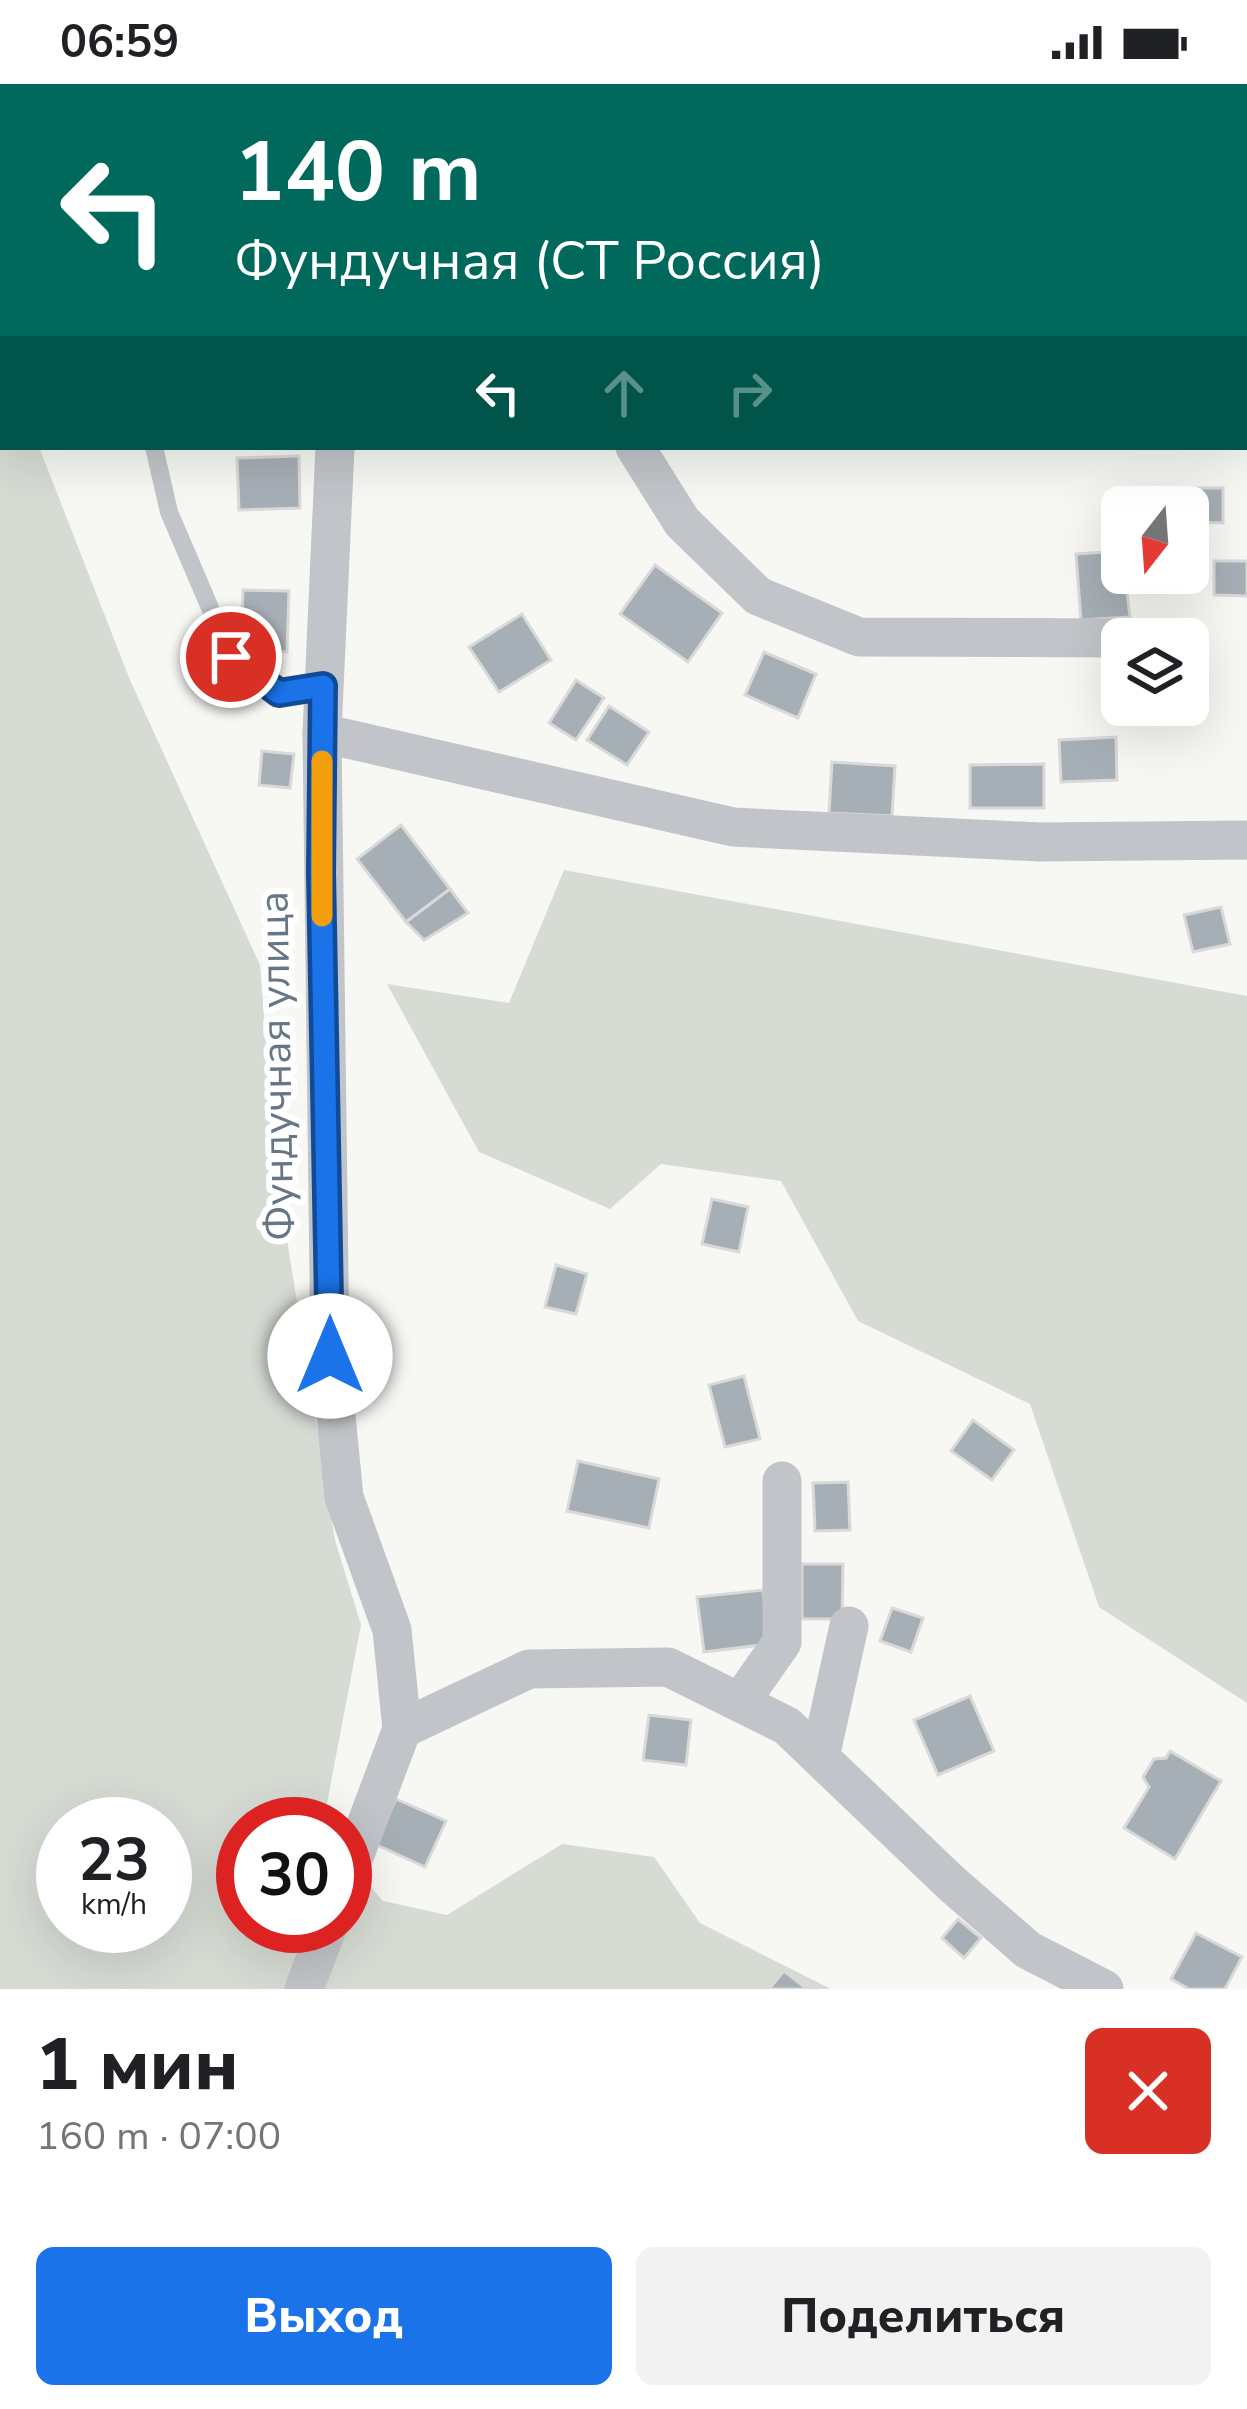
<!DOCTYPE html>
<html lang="ru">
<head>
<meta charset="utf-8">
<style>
	:root { --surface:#fff; --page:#f2f2f2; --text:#202124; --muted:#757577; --accent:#1a73e8 }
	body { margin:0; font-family:"Nunito Sans",sans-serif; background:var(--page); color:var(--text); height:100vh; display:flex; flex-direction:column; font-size:45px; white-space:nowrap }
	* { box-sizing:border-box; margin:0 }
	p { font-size:39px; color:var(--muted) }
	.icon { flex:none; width:66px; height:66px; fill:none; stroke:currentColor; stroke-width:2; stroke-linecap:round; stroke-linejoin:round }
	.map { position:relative; height:1905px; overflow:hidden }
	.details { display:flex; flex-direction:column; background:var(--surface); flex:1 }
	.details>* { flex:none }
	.hud { position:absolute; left:0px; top:0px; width:1248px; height:366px; box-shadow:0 12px 48px #0002; background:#00695c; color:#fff; overflow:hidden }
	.needle { width:78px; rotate:197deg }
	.buttons { position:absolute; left:1101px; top:402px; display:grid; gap:24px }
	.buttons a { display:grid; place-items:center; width:108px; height:108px; border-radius:18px; background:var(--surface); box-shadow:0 12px 48px #0002; font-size:60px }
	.speed { position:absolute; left:36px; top:1713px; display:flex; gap:24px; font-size:60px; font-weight:700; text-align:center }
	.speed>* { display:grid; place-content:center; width:156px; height:156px; border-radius:50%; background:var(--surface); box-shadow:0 12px 48px #0002; line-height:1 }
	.speed small { font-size:30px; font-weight:400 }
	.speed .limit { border:18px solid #d22; background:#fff; color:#111 }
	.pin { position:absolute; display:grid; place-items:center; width:102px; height:102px; color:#fff; margin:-51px; border:6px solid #fff; border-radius:50%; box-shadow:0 3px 12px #0007 }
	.me { position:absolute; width:132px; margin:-66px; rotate:0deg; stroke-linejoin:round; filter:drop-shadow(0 0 9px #0008) }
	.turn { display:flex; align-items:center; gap:42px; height:252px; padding:0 36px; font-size:54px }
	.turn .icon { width:156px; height:156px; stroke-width:2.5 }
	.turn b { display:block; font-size:84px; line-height:102px }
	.lanes { display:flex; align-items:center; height:114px; padding:0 36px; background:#0003; justify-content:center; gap:60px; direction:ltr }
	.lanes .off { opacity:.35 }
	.round { display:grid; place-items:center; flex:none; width:126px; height:126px; border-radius:18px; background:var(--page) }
	.head { display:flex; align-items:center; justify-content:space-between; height:204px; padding:0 36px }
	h1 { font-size:72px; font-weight:800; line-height:90px }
	.button { display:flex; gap:24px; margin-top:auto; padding:24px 36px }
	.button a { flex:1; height:138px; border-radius:18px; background:var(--accent); color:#fff; font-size:48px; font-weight:800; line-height:138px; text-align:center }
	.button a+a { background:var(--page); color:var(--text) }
	.status { display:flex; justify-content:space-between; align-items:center; height:84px; padding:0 60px; background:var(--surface); direction:ltr }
	.status svg { height:33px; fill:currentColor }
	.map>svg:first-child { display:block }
	.green { fill:#d6dcd4; fill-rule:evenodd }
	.building { fill:#a7afb6; stroke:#d9d9d7; stroke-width:3 }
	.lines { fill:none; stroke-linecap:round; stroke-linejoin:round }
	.lane { stroke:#c1c4c8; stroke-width:18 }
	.street { stroke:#c1c4c8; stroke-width:39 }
	.route-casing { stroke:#114b97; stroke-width:30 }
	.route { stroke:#1a73e8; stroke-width:21 }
	.slow { stroke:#f59e0b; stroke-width:21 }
	.labels { text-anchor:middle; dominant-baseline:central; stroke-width:12; stroke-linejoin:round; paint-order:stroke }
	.street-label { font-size:42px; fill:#677685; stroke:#fff }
</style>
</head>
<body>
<div class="status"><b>06:59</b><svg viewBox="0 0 49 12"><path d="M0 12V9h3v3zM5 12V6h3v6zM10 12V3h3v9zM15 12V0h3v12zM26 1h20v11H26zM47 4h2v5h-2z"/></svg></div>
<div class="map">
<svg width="1247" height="1905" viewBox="0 0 1247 1905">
	<rect width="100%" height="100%" fill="#f7f7f4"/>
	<g class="green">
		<polygon points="992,0 1247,0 1247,244 1245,3"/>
		<path d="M0,262L3,363H39L130,596L260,881L276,1087L335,1456L361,1541L323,1740H243V1842H345V1773L383,1817L447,1831L562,1760L654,1773L700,1839L831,1905H0ZM63,1740H165V1842H63Z"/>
		<polygon points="564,786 1247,912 1247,1619 1099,1523 1030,1320 858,1237 781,1097 661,1080 610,1125 479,1068 387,900 509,919"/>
	</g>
	<g class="building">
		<polygon points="299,372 300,424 239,426 237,374"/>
		<polygon points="1180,404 1223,404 1223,439 1188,438 1188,423 1181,423"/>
		<polygon points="1122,467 1130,533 1081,536 1076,470"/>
		<polygon points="1214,477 1247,477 1247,512 1214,511"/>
		<polygon points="655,481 722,529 688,578 620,530"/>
		<polygon points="243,506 289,507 287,568 241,565"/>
		<polygon points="522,530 551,576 499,608 469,563"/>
		<polygon points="764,568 816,590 798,634 745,611"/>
		<polygon points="576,596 604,614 576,656 549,639"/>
		<polygon points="609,622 649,648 627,681 587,656"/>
		<polygon points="1116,653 1117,696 1061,698 1059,656"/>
		<polygon points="262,667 294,670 290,704 259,701"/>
		<polygon points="832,678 895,682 892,732 829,729"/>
		<polygon points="1044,680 1044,724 970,724 970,681"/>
		<polygon points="401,741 450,805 406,838 357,775"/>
		<polygon points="450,805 468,829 424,856 406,838"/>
		<polygon points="1221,823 1230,860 1193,868 1184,831"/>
		<polygon points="712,1115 748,1123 739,1168 702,1160"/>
		<polygon points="556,1181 587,1190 576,1230 545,1223"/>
		<polygon points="744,1292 760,1355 725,1363 709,1301"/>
		<polygon points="973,1336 1014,1366 992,1396 951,1367"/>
		<polygon points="578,1377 659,1395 649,1444 567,1427"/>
		<polygon points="848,1398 850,1446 815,1447 813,1399"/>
		<polygon points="802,1480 843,1480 842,1535 802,1535"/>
		<polygon points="763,1506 769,1560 704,1568 697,1513"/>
		<polygon points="892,1524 923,1534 911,1568 880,1557"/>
		<polygon points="970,1612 994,1667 938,1691 914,1636"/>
		<polygon points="649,1631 691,1636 686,1681 643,1676"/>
		<polygon points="1170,1667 1221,1697 1175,1775 1124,1744 1149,1703 1143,1693 1154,1675 1166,1674"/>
		<polygon points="396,1715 446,1737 425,1783 375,1760"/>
		<polygon points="958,1835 981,1854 964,1874 942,1854"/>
		<polygon points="1196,1849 1242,1873 1225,1905 1189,1905 1171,1895"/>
		<polygon points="784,1887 807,1905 769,1905"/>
	</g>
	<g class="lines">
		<g class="lane">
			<polyline points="72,0 72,3"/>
			<polyline points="576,0 576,3"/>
			<polyline points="837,0 838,3"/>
			<polyline points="154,363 169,428 231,573 279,609 323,601"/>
		</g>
		<g class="street">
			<polyline points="293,0 293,3"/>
			<polyline points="335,363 322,649 330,1272 344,1413 392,1546 402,1645 345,1797"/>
			<polyline points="635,363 682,438 758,512 859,553 1122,554"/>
			<polyline points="322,649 733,743 1040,758 1247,756"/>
			<polyline points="741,1617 782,1558 782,1397"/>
			<polyline points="402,1645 529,1585 668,1583 787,1642 951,1799 1028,1866 1104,1905"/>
			<polyline points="820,1673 849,1542"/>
			<polyline points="304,1905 328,1842"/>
		</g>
	</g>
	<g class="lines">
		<g class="route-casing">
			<polyline id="route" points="231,573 279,609 323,602 321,788 330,1272"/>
		</g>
		<use href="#route" class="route"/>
		<polyline class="slow" points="322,677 322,832"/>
	</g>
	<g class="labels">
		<g class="street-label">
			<text transform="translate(277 982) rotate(-91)">Фундучная улица</text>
		</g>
	</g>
</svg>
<div class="buttons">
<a><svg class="needle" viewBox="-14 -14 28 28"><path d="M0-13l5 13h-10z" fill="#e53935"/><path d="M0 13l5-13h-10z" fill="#757577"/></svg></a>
<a><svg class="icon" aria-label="layers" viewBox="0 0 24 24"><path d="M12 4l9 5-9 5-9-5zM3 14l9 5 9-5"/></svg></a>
</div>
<div class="speed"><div>23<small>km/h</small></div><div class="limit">30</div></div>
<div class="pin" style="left:231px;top:573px;background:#d93025"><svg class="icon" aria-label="arrive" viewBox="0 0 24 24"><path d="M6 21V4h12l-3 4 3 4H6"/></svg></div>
<svg class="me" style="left:330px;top:1272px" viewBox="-20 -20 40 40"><circle r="19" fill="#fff"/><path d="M0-13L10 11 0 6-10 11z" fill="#1a73e8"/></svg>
<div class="hud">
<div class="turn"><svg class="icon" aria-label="left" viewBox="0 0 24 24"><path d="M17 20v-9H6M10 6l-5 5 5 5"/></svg><div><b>140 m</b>Фундучная (СТ Россия)</div></div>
<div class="lanes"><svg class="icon" aria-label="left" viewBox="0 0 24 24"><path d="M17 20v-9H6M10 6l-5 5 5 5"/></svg><svg class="icon off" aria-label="ahead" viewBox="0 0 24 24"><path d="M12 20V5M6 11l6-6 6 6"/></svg><svg class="icon off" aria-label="right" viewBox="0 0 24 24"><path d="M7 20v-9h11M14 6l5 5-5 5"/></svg></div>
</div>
</div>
<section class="details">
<div class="head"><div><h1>1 мин</h1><p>160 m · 07:00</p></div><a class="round" style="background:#d93025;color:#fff"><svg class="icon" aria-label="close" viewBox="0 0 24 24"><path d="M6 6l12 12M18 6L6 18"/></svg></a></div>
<div class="button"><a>Выход</a><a>Поделиться</a></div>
</section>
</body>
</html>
